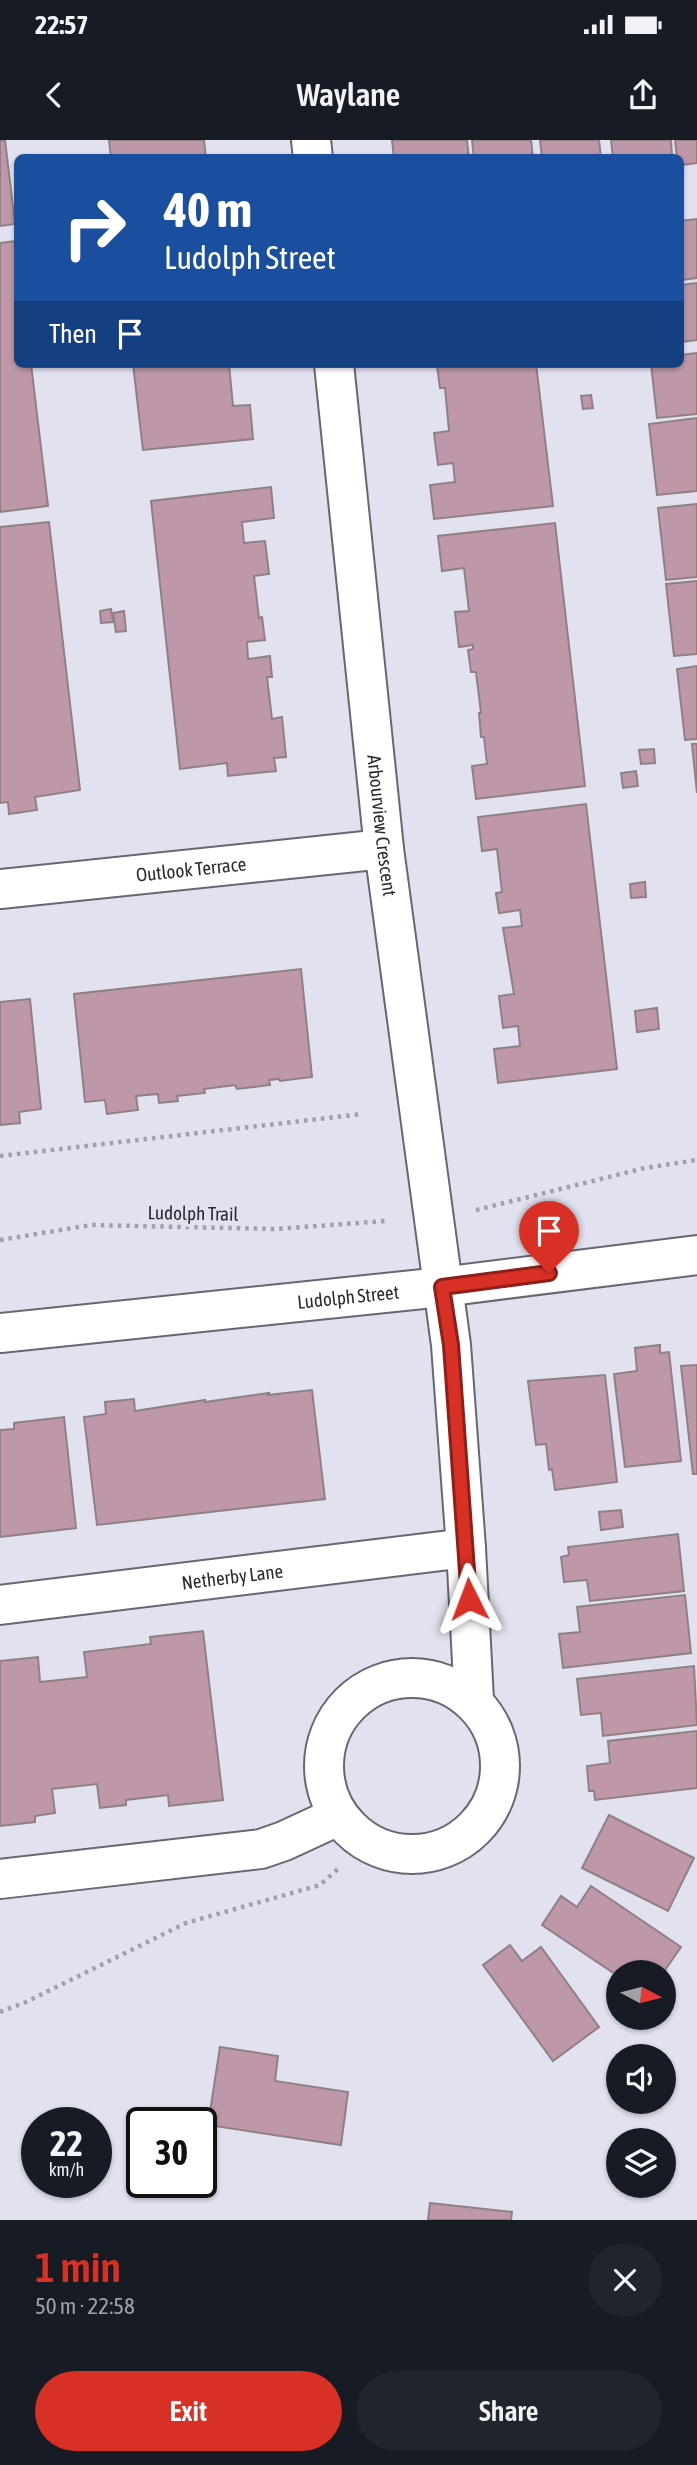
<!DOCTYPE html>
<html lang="en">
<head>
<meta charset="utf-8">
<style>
	:root { --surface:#171b24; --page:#20242c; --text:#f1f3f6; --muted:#9ea1a6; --accent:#d93025 }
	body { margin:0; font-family:"Asap Condensed",sans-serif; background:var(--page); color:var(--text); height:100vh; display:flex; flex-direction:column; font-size:26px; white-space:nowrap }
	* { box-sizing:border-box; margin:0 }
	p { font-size:23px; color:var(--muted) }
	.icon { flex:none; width:38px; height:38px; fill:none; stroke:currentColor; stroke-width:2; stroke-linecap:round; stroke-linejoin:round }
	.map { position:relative; height:2080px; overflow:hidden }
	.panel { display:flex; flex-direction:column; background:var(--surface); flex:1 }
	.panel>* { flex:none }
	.banner { position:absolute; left:14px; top:14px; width:670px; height:214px; border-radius:10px; box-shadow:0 2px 5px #0004; background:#1a4fa0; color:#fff; overflow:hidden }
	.needle { width:46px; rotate:97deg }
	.fabs { position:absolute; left:606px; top:1820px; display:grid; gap:14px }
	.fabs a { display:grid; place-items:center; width:70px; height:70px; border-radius:50%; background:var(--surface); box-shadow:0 2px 5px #0004; font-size:35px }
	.speed { position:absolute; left:21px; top:1967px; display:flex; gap:14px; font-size:35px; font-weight:700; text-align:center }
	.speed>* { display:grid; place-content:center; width:91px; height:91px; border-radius:50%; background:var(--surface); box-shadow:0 2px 5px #0004; line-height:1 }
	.speed small { font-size:18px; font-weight:400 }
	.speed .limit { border:4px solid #111; border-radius:10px; background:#fff; color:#111 }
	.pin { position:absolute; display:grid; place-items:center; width:60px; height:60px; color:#fff; margin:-72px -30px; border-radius:50% 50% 50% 0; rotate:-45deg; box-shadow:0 0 7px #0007 }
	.pin .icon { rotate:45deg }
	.me { position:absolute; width:77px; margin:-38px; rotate:357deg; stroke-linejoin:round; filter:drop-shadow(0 0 5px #0008) }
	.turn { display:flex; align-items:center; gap:24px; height:147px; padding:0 35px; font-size:32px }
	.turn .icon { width:91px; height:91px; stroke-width:2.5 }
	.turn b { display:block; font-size:49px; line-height:60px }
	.then { display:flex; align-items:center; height:66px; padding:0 35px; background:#0003; gap:14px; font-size:26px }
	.round { display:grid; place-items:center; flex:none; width:74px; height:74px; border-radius:37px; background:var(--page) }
	.head { display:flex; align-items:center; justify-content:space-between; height:119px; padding:0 35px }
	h1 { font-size:42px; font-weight:600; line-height:52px; color:var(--accent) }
	.cta { display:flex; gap:14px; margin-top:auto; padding:14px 35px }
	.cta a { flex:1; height:80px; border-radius:42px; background:var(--accent); color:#fff; font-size:28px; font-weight:600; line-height:80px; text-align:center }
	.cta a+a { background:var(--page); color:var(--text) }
	.status { display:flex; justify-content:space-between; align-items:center; height:49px; padding:0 35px; background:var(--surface); direction:ltr }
	.status svg { height:19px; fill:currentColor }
	header { display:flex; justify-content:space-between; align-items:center; height:91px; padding:0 35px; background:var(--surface); font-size:32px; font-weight:600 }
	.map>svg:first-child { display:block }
	.building { fill:#be98a8; stroke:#8f8086; stroke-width:2 }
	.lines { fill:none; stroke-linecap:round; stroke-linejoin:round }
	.minor-casing { stroke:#686673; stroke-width:42 }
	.path { stroke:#a09faa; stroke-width:4.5; stroke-dasharray:3.5 5; stroke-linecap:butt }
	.minor { stroke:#fff; stroke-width:38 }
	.route-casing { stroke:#8d1f18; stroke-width:18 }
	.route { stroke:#d93025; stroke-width:12 }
	.labels { text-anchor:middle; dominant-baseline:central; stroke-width:6; stroke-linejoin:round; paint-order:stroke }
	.street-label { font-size:19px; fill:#2b2b30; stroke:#e2e1ef }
</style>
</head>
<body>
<div class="status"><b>22:57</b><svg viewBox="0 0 49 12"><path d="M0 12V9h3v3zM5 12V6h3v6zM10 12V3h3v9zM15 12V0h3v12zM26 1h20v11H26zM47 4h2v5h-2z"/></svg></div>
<header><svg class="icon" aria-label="back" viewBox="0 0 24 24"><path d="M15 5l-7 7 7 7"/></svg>Waylane<svg class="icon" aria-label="share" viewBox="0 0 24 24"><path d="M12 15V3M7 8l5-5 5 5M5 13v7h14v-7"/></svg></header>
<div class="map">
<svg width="697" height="2080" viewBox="0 0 697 2080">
	<rect width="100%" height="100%" fill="#e2e1ef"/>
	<g class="building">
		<polygon points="0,0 5,0 15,84 0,86"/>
		<polygon points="109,0 204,0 206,18 111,18"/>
		<polygon points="392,0 467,0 469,18 394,18"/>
		<polygon points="472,0 531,0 533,18 474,18"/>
		<polygon points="540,0 599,0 601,18 542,18"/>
		<polygon points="611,0 671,0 672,16 613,18"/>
		<polygon points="675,0 697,0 697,23 681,25 681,18 677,18"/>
		<polygon points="697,79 697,138 681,140 681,81"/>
		<polygon points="16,101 18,224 31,224 48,366 0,372 0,103"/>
		<polygon points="697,143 697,200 681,202 681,145"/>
		<polygon points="697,213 697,274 657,278 651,224 681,224 681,215"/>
		<polygon points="133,224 229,224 233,266 250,265 253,299 143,310"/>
		<polygon points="455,224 536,224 553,366 434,379 430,345 455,342 453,323 438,325 434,293 449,291 445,248 440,248 437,226"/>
		<polygon points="591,255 593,268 583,269 581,256"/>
		<polygon points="697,278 697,351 657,355 649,284"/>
		<polygon points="271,347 274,378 242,382 244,403 265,401 269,434 254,436 259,478 262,477 265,500 247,502 248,519 270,516 272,537 267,537 272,579 282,577 286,617 274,618 276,631 228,636 227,623 180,629 151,361"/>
		<polygon points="697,364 697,437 666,440 658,368"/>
		<polygon points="49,382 80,650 35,657 37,670 9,674 8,662 0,663 0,387"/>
		<polygon points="555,383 585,646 476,659 472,626 487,624 484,597 481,597 479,573 481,573 476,532 471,532 468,510 473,509 473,505 459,507 455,472 469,471 464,428 442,431 438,396"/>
		<polygon points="697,441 697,514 674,516 666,444"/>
		<polygon points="111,469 113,482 101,483 100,471"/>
		<polygon points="124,471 126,491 116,492 113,473"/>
		<polygon points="697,526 697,599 685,600 677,529"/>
		<polygon points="692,604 697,604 697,653"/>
		<polygon points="654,609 655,623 641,624 639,610"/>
		<polygon points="636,631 638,646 623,648 621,633"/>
		<polygon points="586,664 617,929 498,943 494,909 520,906 518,886 503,888 499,856 514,854 503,788 522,786 520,770 499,773 496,753 502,752 497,709 482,711 478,677"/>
		<polygon points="645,742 646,757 631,758 630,744"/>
		<polygon points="301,829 312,937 280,941 279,939 269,940 270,945 237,949 235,945 204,949 205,953 177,956 178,961 159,963 158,954 136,956 138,970 107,974 105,960 85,962 74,854"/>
		<polygon points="30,859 41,969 19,972 20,983 0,985 0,862"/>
		<polygon points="657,868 659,889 637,892 635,871"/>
		<polygon points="660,1205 660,1213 669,1212 681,1321 625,1327 614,1234 637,1231 635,1208"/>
		<polygon points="697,1225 697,1334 693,1334 681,1226"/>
		<polygon points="605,1235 617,1342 555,1350 552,1329 549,1330 546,1304 536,1305 528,1241"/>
		<polygon points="312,1250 325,1359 97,1385 84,1277 106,1274 105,1262 134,1259 135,1271 205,1260 205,1262 269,1253 268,1255"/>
		<polygon points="64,1277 76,1388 0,1397 0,1290 14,1289 14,1283"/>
		<polygon points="621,1370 623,1387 601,1390 599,1372"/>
		<polygon points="678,1394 684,1451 590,1461 587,1440 564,1442 561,1417 569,1415 568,1407"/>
		<polygon points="685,1455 691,1513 563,1528 559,1494 580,1492 577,1467"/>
		<polygon points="203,1491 223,1660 169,1666 168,1655 126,1660 126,1665 100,1668 97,1644 52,1649 55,1673 35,1676 35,1682 0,1686 0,1521 38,1517 40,1542 87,1537 84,1512 151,1504 150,1497"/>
		<polygon points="694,1526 697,1585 603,1596 601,1573 581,1575 577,1539"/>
		<polygon points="697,1591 697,1648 595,1660 594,1651 589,1651 587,1626 610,1623 608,1601"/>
		<polygon points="609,1675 694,1718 668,1771 582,1728"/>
		<polygon points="591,1746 681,1807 663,1833 618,1832 618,1836 542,1785 561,1756 577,1767"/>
		<polygon points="510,1805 522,1821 541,1807 599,1887 553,1921 483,1825"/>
		<polygon points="220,1907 278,1916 275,1941 348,1952 341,2005 208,1985"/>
		<polygon points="430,2063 512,2072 511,2080 428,2080"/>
	</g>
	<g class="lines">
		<g class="minor-casing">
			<g id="minor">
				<polyline points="311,0 313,18"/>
				<path id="s1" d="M334,224L384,709L451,1205L466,1408L474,1560"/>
				<path id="s2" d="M0,749L384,709"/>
				<path id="s3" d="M0,1193L442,1147L697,1115"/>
				<path id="s4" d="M0,1465L466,1408"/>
				<circle cx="412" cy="1626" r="88"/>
				<polyline points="0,1739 261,1709 284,1701 338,1676"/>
			</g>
		</g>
		<g class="path">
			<polyline points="0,1016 362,974"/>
			<polyline points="476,1070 645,1028 697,1020"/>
			<polyline points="0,1100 91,1085 275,1089 386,1081"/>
			<polyline points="0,1872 26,1862 186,1783 320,1745 338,1729"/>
		</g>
		<use href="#minor" class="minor"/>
	</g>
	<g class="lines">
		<g class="route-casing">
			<polyline id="route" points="469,1459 451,1205 442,1147 549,1133"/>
		</g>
		<use href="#route" class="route"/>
	</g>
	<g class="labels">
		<g class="street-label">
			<text stroke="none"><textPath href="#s1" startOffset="464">Arbourview Crescent</textPath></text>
			<text stroke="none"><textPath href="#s2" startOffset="192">Outlook Terrace</textPath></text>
			<text transform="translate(193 1073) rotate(1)">Ludolph Trail</text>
			<text stroke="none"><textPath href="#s3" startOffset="350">Ludolph Street</textPath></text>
			<text stroke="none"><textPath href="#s4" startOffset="234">Netherby Lane</textPath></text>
		</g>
	</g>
</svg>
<div class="fabs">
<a><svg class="needle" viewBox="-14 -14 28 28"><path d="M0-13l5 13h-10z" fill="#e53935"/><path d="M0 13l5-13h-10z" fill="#9ea1a6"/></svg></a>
<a><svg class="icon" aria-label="sound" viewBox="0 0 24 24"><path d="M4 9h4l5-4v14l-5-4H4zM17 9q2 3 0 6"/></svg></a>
<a><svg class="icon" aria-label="layers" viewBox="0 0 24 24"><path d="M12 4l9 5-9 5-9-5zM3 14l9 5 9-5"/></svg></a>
</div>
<div class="speed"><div>22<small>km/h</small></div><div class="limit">30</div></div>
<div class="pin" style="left:549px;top:1133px;background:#d93025"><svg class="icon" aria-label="arrive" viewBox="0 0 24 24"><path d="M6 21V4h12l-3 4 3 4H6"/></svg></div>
<svg class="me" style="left:469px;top:1459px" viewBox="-20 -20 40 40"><path d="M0-17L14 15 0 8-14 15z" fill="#d93025" stroke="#fff" stroke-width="4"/></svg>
<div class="banner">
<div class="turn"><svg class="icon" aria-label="right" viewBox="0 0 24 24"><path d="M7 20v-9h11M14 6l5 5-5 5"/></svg><div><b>40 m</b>Ludolph Street</div></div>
<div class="then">Then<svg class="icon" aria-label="arrive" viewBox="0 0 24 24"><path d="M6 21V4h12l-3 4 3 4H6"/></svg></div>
</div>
</div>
<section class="panel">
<div class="head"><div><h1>1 min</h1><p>50 m · 22:58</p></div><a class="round"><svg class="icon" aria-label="close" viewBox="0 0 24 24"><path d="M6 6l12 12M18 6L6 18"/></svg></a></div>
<div class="cta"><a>Exit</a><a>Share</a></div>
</section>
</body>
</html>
